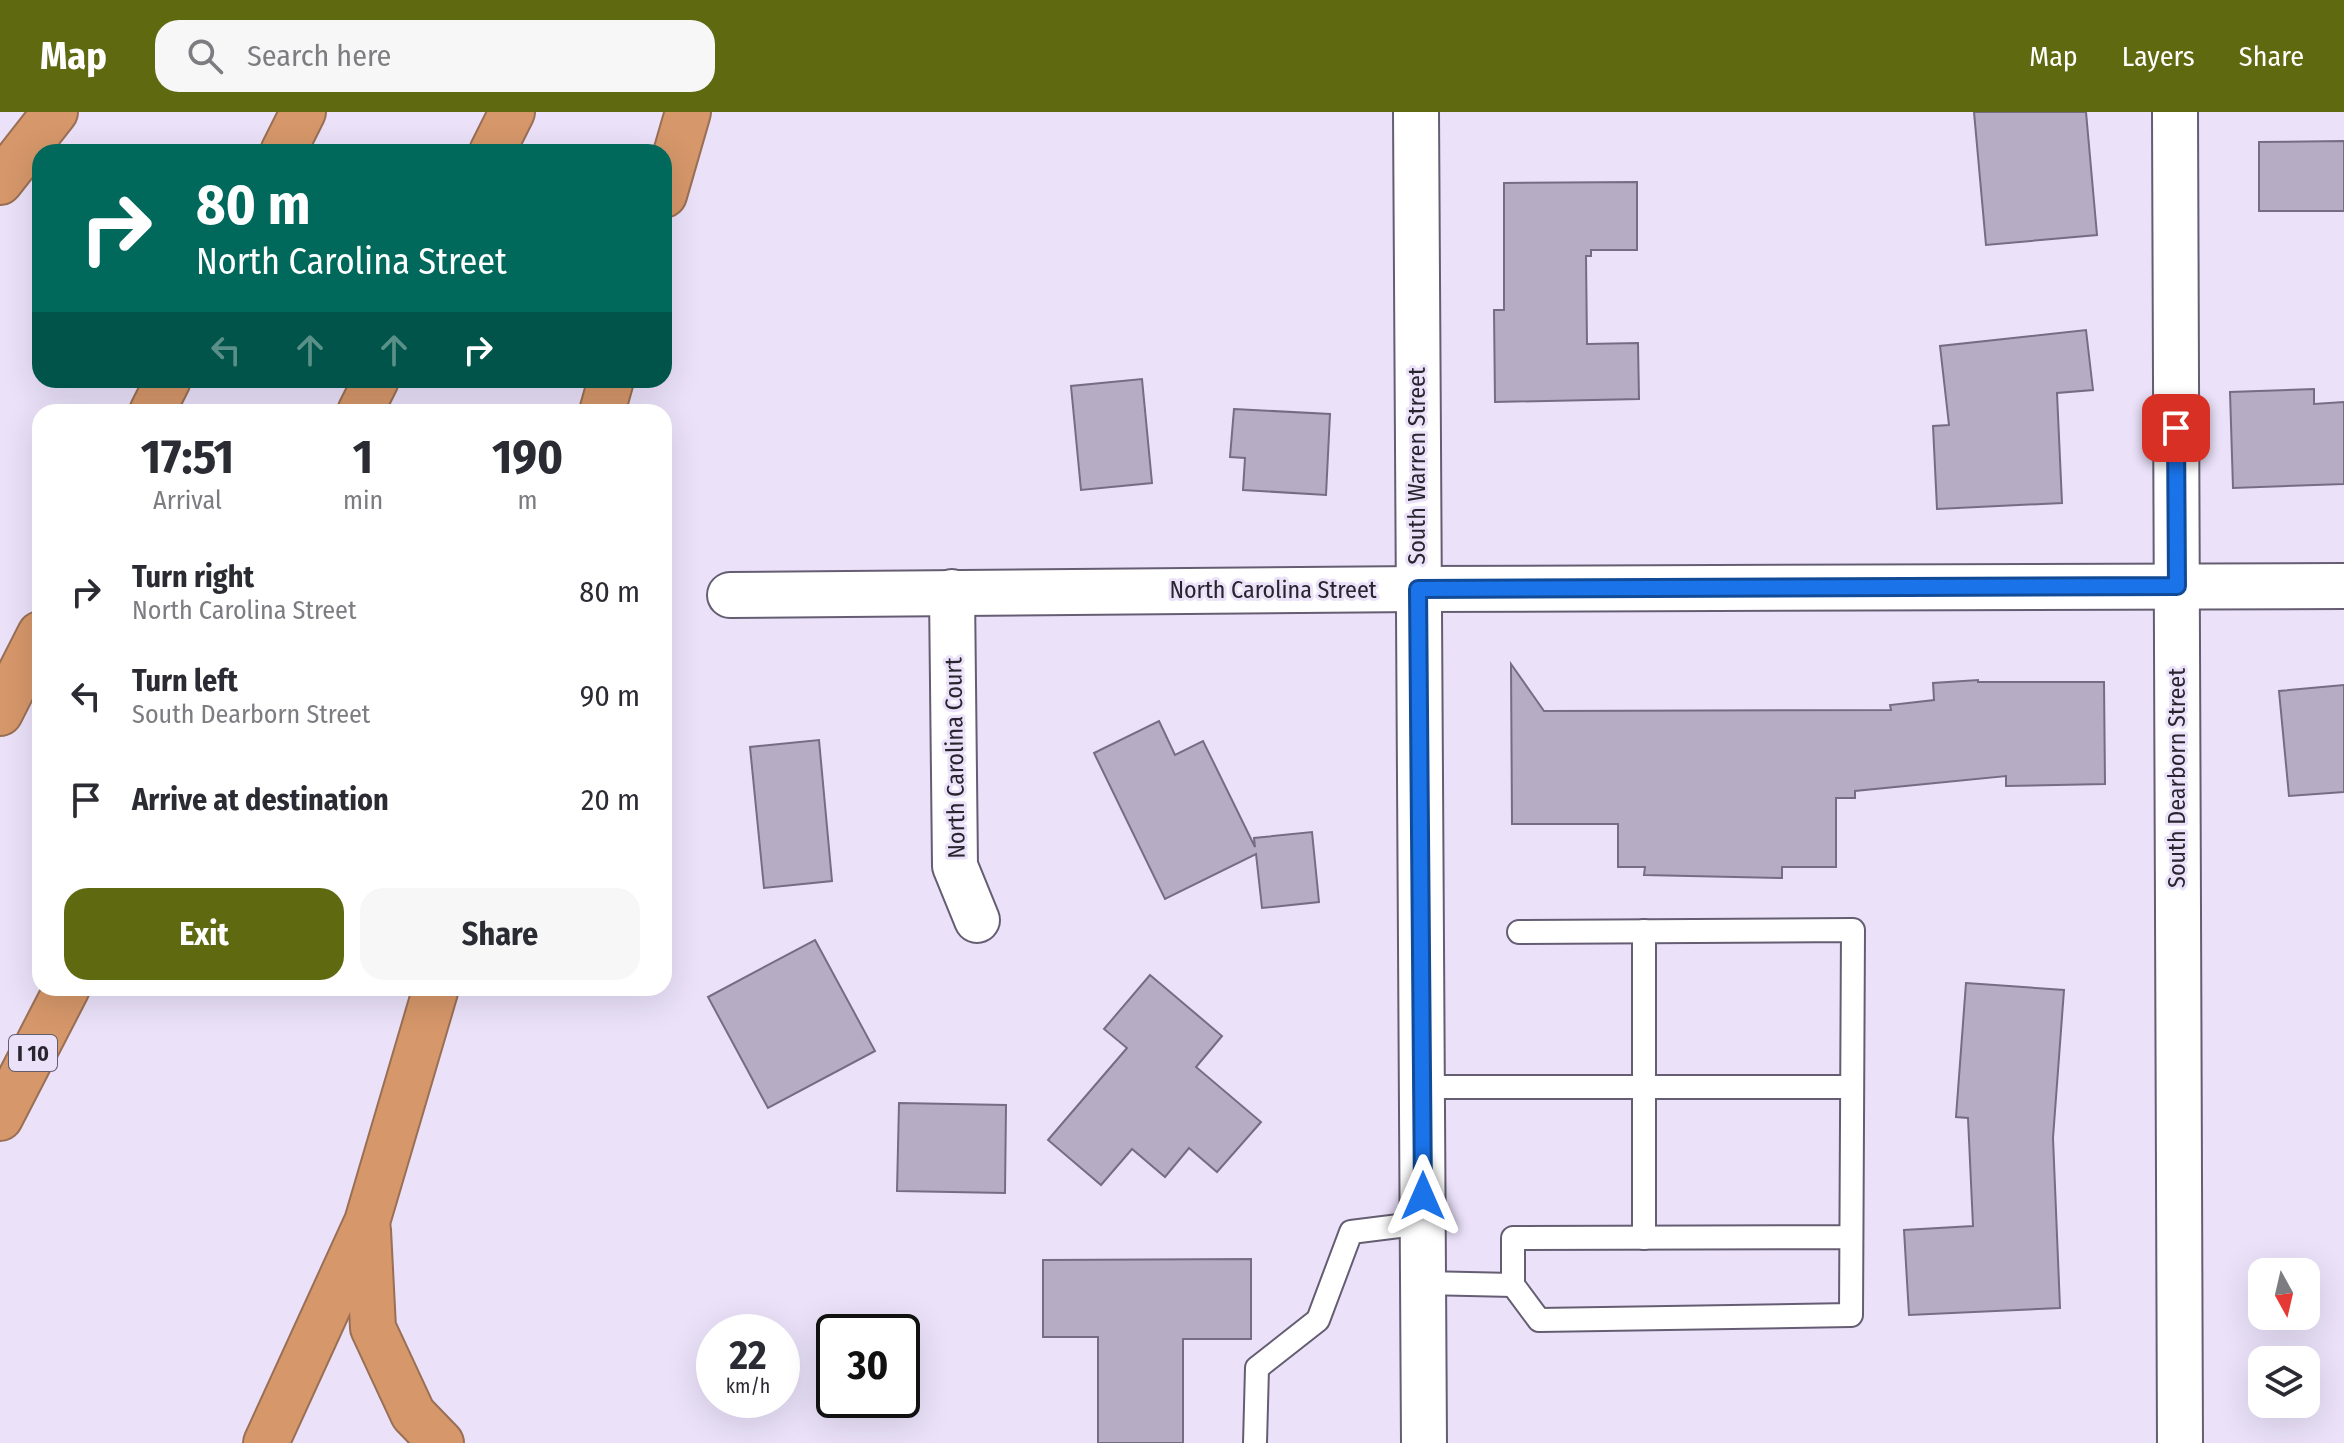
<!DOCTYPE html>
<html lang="en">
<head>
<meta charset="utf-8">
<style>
  body { margin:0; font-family:"Fira Sans Condensed",sans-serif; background:#f7f7f7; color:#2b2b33; height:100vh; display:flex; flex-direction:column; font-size:30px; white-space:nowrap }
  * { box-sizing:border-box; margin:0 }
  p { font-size:26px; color:#7c7c81 }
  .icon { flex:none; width:44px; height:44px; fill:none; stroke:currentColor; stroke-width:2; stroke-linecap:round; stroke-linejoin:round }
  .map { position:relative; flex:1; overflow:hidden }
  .panel { position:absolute; left:32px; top:292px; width:640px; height:592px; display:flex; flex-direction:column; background:#fff; border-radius:24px; box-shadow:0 8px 32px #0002 }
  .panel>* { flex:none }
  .banner { position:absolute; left:32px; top:32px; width:640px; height:244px; border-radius:24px; box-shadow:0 8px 32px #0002; background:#00695c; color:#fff; overflow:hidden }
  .needle { width:52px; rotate:172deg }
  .fabs { position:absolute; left:2248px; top:1146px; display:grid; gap:16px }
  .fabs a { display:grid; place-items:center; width:72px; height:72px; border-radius:16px; background:#fff; box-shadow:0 8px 32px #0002; font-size:40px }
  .speed { position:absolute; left:696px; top:1202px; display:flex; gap:16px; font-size:40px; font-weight:700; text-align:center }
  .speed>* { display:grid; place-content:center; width:104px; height:104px; border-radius:50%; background:#fff; box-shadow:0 8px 32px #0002; line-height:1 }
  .speed small { font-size:20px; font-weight:400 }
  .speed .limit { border:4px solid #111; border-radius:12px; background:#fff; color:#111 }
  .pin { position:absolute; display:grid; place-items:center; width:68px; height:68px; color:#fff; margin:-34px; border-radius:16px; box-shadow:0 4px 12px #0006 }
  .me { position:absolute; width:88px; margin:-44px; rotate:0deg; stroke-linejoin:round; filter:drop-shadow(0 0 6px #0008) }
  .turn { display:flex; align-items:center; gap:28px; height:168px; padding:0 32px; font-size:36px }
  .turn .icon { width:104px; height:104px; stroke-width:2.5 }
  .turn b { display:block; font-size:56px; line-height:68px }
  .lanes { display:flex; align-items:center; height:76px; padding:0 32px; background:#0003; justify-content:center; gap:40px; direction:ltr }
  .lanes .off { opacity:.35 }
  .eta { display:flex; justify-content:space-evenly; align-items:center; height:136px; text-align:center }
  .eta b { font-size:48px; font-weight:700; line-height:56px }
  .action { display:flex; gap:16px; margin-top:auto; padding:16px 32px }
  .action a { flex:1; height:92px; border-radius:24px; background:#5e6910; color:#fff; font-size:32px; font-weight:700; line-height:92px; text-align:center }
  .action a+a { background:#f7f7f7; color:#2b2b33 }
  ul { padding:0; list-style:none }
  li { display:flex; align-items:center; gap:24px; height:104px; padding:0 32px }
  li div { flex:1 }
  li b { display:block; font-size:30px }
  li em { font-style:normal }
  header { display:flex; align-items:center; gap:48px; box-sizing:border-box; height:112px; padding:0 40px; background:#5e6910; color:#fff }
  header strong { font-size:38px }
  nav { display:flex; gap:44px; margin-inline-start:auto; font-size:28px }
  .search { width:560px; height:72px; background:#f7f7f7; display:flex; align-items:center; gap:20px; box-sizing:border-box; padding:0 28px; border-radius:24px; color:#7c7c81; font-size:30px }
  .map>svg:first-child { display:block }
  .building { fill:#b6adc4; stroke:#756d83; stroke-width:2 }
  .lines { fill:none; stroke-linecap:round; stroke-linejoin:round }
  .lane-casing { stroke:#655d71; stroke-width:26 }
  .street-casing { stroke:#655d71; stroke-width:48 }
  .highway-casing { stroke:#996f55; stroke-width:48 }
  .lane { stroke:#fff; stroke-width:22 }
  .street { stroke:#fff; stroke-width:44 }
  .highway { stroke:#d6976a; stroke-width:44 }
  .route-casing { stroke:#114b97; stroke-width:20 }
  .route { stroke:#1a73e8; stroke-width:14 }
  .labels { text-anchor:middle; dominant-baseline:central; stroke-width:6; stroke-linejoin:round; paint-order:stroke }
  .shield { fill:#ebe2fa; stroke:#625e6b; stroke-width:2 }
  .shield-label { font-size:22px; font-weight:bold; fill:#28252e }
  .street-label { font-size:24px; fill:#28252e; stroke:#ebe2fa }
</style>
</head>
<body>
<header>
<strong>Map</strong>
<div class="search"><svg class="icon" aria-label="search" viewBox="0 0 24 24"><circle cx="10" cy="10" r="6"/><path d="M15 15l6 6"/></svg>Search here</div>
<nav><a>Map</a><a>Layers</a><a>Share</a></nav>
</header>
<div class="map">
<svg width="2344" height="1331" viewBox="0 0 2344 1331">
  <rect width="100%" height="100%" fill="#ebe2fa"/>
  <g class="building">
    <polygon points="1974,0 2086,0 2097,123 1986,133"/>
    <polygon points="2344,29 2344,99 2259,99 2259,30"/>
    <polygon points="1637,70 1637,138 1591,138 1591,144 1586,144 1587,232 1638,231 1639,287 1495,290 1494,198 1504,198 1504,71"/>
    <polygon points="2086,218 2093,278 2057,281 2062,391 1937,397 1933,314 1949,313 1940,234"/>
    <polygon points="1142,267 1152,371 1081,378 1071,274"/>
    <polygon points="2314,277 2314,292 2344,290 2344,372 2233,376 2230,280"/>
    <polygon points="1234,297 1330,302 1326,383 1243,378 1245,346 1230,345"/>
    <polygon points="1511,552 1544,599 1891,598 1890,593 1934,588 1933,571 1978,568 1978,570 2104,570 2105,672 2006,674 2006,664 1855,679 1855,686 1836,686 1836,755 1782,755 1782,766 1644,763 1645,755 1618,755 1618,712 1512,712"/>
    <polygon points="2344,573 2344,680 2289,684 2279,579"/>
    <polygon points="1159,609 1175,643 1203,629 1255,735 1254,726 1312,720 1319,790 1262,796 1256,742 1165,787 1094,641"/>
    <polygon points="819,628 832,769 764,776 750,635"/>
    <polygon points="815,828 875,939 768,996 708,885"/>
    <polygon points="1150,863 1222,924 1196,955 1261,1010 1217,1060 1189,1036 1165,1065 1132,1037 1101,1073 1048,1028 1127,936 1104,917"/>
    <polygon points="1966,871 2064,878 2053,1026 2060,1196 1909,1203 1904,1118 1973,1114 1968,1006 1956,1005"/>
    <polygon points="899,991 1006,993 1005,1081 897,1079"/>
    <polygon points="1251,1147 1251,1227 1183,1227 1183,1331 1098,1331 1098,1225 1043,1225 1043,1148"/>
  </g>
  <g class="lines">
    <g class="lane-casing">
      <g id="lane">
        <polyline points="1519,820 1853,818 1851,1203 1539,1208 1513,1173 1513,1126 1851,1125"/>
        <polyline points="1422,975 1852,975"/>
        <polyline points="1644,1126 1644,819"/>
        <polyline points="1424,1171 1513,1173"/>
        <polyline points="1255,1331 1257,1256 1318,1208 1351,1120 1423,1111"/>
      </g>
    </g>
    <g class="street-casing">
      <g id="street">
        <polyline points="1416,0 1424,1331"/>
        <polyline points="2175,0 2180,1331"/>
        <polyline points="952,480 955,754 977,808"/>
        <polyline points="730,483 1418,477 2344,474"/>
      </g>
    </g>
    <g class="highway-casing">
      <g id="highway">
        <polyline points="283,40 303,0"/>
        <polyline points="492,40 512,0"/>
        <polyline points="0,70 55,0"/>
        <polyline points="664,83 688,0"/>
        <polyline points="152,300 168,268"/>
        <polyline points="360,300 376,268"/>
        <polyline points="602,300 611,268"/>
        <polyline points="0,601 40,522"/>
        <polyline points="0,1006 67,876"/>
        <polyline points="368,1118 373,1216 413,1302 441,1331"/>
        <polyline points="266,1331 367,1110 436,876"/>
      </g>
    </g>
    <use href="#lane" class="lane"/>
    <use href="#street" class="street"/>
    <use href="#highway" class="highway"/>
  </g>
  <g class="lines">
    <g class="route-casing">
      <polyline id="route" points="1423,1084 1418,477 2177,474 2176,316"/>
    </g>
    <use href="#route" class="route"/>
  </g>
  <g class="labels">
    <rect class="shield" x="9" y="923" width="48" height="36" rx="6"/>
    <g class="shield-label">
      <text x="33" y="941">I 10</text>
    </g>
    <g class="street-label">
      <text transform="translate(1417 354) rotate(-90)">South Warren Street</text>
      <text x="1273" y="478">North Carolina Street</text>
      <text transform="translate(955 646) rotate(-91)">North Carolina Court</text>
      <text transform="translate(2177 666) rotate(-90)">South Dearborn Street</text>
    </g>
  </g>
</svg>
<div class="fabs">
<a><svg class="needle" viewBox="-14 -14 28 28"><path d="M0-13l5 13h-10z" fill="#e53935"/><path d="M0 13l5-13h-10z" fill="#7c7c81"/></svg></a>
<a><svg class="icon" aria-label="layers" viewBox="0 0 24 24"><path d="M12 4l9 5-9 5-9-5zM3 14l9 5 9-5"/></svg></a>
</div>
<div class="speed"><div>22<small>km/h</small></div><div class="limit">30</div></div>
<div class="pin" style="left:2176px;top:316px;background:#d93025"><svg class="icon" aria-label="arrive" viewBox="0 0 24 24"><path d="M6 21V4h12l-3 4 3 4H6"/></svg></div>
<svg class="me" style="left:1423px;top:1084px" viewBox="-20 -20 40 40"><path d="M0-17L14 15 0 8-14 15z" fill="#1a73e8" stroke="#fff" stroke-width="4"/></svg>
<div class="banner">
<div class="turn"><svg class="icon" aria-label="right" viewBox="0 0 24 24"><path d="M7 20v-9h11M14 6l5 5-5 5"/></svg><div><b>80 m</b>North Carolina Street</div></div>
<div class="lanes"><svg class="icon off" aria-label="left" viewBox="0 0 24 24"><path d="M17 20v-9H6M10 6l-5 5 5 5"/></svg><svg class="icon off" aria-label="ahead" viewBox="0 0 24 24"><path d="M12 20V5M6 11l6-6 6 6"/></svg><svg class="icon off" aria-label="ahead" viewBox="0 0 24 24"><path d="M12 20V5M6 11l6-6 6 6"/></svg><svg class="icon" aria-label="right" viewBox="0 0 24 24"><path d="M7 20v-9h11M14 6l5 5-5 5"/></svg></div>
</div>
<section class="panel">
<div class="eta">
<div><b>17:51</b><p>Arrival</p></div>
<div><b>1</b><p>min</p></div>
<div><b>190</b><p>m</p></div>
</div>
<ul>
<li><svg class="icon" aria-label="right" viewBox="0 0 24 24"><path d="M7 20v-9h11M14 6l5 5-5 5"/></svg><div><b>Turn right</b><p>North Carolina Street</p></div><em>80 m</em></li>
<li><svg class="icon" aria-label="left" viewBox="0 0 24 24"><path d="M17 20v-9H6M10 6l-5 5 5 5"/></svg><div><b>Turn left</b><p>South Dearborn Street</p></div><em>90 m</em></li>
<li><svg class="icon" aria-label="arrive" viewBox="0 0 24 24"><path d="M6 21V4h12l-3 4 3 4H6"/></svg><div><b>Arrive at destination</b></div><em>20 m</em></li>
</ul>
<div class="action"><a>Exit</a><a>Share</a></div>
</section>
</div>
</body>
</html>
